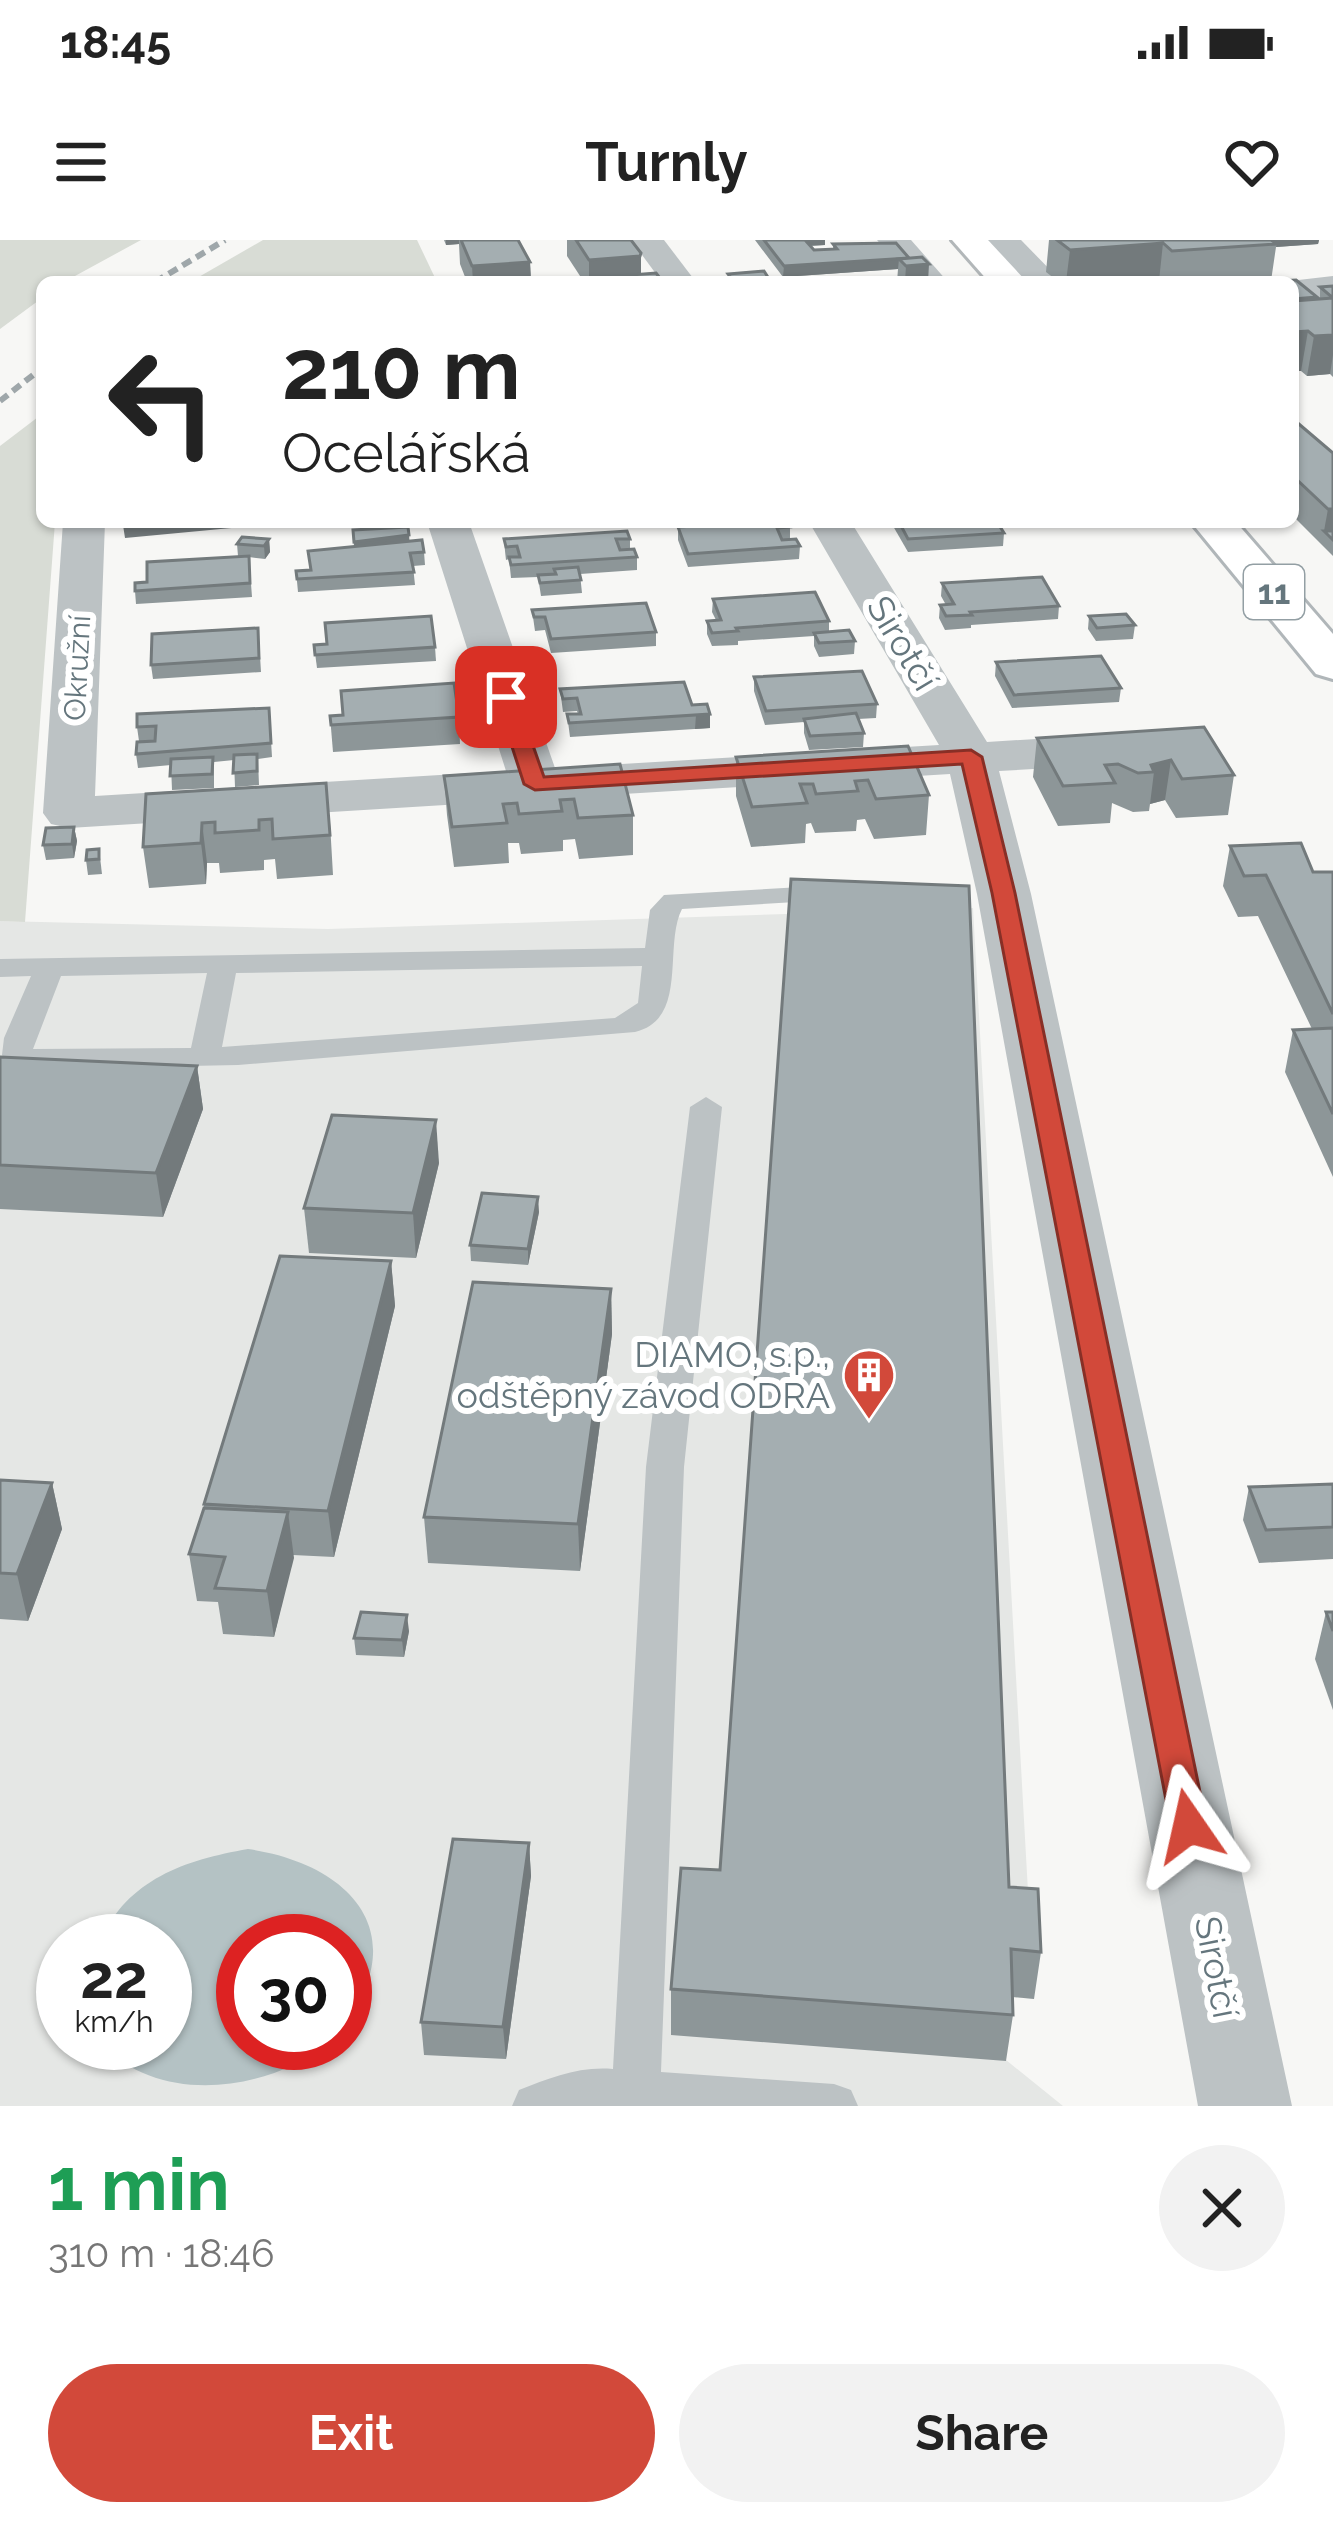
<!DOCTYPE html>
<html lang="en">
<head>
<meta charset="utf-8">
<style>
  body { margin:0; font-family:Raleway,sans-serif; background:#f2f2f2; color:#222; height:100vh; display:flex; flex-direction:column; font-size:45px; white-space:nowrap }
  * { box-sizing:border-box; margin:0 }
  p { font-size:39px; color:#767676 }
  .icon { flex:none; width:66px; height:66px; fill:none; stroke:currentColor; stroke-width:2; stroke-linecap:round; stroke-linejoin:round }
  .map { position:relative; height:1866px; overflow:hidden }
  .details { display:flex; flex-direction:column; background:#fff; flex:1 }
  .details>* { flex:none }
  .hud { position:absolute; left:36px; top:36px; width:1263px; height:252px; border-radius:18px; box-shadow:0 3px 9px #0004; background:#fff; color:#222; overflow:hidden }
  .speed { position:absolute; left:36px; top:1674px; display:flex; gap:24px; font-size:60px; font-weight:700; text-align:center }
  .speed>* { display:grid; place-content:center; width:156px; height:156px; border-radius:50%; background:#fff; box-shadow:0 3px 9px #0004; line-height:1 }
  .speed small { font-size:30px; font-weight:400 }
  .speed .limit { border:18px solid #d22; background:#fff; color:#111 }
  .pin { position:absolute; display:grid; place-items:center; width:102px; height:102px; color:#fff; margin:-51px; border-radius:24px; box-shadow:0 6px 18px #0006 }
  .me { position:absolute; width:132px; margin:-66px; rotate:349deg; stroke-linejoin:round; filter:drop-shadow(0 0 9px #0008) }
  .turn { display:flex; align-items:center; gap:42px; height:252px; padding:0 48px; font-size:54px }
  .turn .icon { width:156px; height:156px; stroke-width:2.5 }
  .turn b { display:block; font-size:84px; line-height:102px }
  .round { display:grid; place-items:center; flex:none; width:126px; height:126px; border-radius:63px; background:#f2f2f2 }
  .summary { display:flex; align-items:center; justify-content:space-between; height:204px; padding:0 48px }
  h1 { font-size:72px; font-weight:700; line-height:90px; color:#1e9e55 }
  .action { display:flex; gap:24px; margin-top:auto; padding:24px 48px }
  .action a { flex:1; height:138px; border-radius:72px; background:#d2493a; color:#fff; font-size:48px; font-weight:700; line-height:138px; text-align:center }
  .action a+a { background:#f2f2f2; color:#222 }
  .status { display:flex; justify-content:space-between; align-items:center; height:84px; padding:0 60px; background:#fff; direction:ltr }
  .status svg { height:33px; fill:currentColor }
  header { display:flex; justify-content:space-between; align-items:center; height:156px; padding:0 48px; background:#fff; font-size:54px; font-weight:700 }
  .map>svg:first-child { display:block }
  .built { fill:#e5e7e5; fill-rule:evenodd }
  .green { fill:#d8dcd5 }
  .water { fill:#b4c2c4 }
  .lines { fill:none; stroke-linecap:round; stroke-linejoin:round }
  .primary-casing { stroke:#b0b6b9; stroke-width:6 }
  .trunk-casing { stroke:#b2b7b9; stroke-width:6 }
  .service { fill:#bcc2c4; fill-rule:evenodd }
  .minor { fill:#bcc2c4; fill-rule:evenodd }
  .primary { fill:#fff; fill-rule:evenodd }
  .trunk { fill:#fff; fill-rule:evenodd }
  .rail { stroke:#9fa7aa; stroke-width:6; stroke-dasharray:10 6; stroke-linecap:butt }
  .wall { fill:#8d9698 }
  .shaded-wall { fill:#737a7c }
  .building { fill:#a4aeb1; stroke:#737a7c; stroke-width:3 }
  .route { fill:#d2493a; stroke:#882f26; stroke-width:3 }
  .labels { text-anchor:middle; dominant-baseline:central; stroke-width:12; stroke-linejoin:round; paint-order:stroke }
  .far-street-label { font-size:30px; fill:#65767d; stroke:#fff }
  .shield { fill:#fff; stroke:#939fa4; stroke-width:3 }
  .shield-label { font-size:33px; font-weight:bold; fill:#65767d }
  .street-label { font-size:36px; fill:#65767d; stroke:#fff }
  .poi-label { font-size:36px; fill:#65767d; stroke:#fff; text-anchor:end }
</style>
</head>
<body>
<div class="status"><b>18:45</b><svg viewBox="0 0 49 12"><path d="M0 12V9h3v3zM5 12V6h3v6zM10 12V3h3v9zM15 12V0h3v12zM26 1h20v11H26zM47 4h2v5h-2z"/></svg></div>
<header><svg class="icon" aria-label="menu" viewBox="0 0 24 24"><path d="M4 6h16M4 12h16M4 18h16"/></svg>Turnly<svg class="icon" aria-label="heart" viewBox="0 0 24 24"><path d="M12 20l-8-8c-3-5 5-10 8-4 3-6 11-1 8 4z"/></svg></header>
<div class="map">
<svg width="1333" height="1866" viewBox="0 0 1333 1866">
  <rect width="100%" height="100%" fill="#f7f7f5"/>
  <path class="built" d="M 973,668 L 1034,1759 L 1004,1756 L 1006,1820 L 1063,1866 L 0,1866 L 0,681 L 328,689 ZM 63,1701 L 165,1701 L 165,1803 L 63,1803 ZM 243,1701 L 345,1701 L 345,1803 L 243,1803 Z"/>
  <g class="green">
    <polygon points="0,0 141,0 64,42 42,42 42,58 0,89"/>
    <polygon points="263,0 417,0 437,42 190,42"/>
    <polygon points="42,174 42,282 55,282 25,682 0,681 0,206"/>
  </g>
  <path class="water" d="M 248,1609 C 346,1623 414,1689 345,1784 L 345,1701 L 243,1701 L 243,1803 L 331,1804 C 261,1852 162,1866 99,1803 L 165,1803 L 165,1701 L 100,1701 C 128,1639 185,1620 248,1609 Z"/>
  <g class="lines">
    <g class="primary-casing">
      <polygon id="primary" points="1191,282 1236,282 1333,394 1333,439 1316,434"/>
    </g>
    <g class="trunk-casing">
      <polygon id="trunk" points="952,0 988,0 1027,42 989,42"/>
    </g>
    <g class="service">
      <path d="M 836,645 L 850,653 L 846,659 L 682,669 C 663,706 689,779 635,792 L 238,825 L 40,829 L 6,822 L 2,815 L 4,798 L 31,736 L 0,737 L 0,719 L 645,708 L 650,670 L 664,655 ZM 642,726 L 638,763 L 615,778 L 222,807 L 236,733 ZM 207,733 L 191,808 L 33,809 L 61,736 Z"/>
      <path d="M 706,857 L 722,867 L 684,1227 L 661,1832 L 834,1844 L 851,1850 L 858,1866 L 512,1866 L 519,1850 C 550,1838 579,1826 613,1829 L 646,1227 L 690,867 Z"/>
    </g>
    <g class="minor">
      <polygon points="631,0 664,0 696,42 662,42"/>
      <polygon points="877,0 911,0 948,42 913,42"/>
      <polygon points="986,0 1021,0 1062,42 1026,42"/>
      <polygon points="1333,36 1333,56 1293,59 1293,42 1281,42"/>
      <polygon points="63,282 105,282 95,556 506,531 427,282 469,282 555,528 939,505 809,282 851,282 987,502 1119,494 1136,499 1144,509 1136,519 1119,524 999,531 1031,654 1292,1866 1198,1866 977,654 950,534 69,588 51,584 43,573"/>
    </g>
    <use href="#primary" class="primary"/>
    <use href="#trunk" class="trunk"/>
    <g class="rail">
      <polyline points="155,42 225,0"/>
      <polyline points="0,161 42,128"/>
    </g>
  </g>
  <g class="wall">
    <polygon points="444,0 518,0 530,22 531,42 467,42 460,24 459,4 446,5"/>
    <polygon points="567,0 631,0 641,34 582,39 567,16"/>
    <polygon points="755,0 825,0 825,5 810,6 814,10 833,9 833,4 896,3 928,42 897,42 898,29 783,37"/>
    <polygon points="1049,0 1319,0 1318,4 1276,7 1271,41 1296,40 1317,57 1316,60 1320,59 1320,47 1333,46 1333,137 1330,134 1307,136 1301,131 1293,131 1293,42 1059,42 1046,32"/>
    <polygon points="1293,179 1333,213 1333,316 1293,276"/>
    <polygon points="894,282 997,282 1004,293 1003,306 908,312 893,286"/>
    <polygon points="678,287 790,287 790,299 800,306 799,319 688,327 678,300"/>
    <polygon points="353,290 410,301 424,312 425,325 413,326 415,345 298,352 296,331 310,330 354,307"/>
    <polygon points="269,299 270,312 265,319 249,317 252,357 136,364 135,351 147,342 238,316 237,304"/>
    <polygon points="504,299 630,299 630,309 637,317 637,330 580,334 582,353 541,356 538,337 511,338 509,319 506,320 505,311"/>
    <polygon points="942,343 1059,366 1058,379 971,385 971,388 945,390 939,378 940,365 946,365 941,356"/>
    <polygon points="713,359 829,381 829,392 855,401 854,414 819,417 814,406 814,396 738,401 738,405 712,406 707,394 707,381 716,380 712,372"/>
    <polygon points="532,370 656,392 656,406 551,413 545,390 535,391"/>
    <polygon points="1089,376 1135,385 1133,399 1096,401 1088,389"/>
    <polygon points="259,401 261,432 153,439 151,425"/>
    <polygon points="314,405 435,407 436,421 317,428"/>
    <polygon points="996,422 1121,448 1119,462 1012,468 995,436"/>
    <polygon points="754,437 877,464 876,478 858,479 864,493 863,507 809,510 804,493 804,482 765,485 754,451"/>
    <polygon points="560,449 692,465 710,488 570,497 567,474 578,474 577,471 563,472"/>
    <polygon points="269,468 272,517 258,519 259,545 235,547 234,520 214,522 214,548 172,550 171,525 138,528 136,514 139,501 137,487"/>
    <polygon points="330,476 459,477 460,504 333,512"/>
    <polygon points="1204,487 1234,535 1228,575 1176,578 1165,560 1150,564 1149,571 1133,572 1112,563 1110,583 1058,586 1033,537 1037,498"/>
    <polygon points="908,506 929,555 926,595 874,599 865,579 857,580 856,591 815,593 811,583 806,584 805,603 751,607 736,556 736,517"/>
    <polygon points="620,524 633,575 633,615 579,619 575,599 563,600 563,611 521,614 519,603 508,603 509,623 454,627 447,575 444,536"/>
    <polygon points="146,554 330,583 333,635 277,639 275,619 264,620 264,630 220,633 219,623 207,623 206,644 149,648 143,607"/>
    <polygon points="74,587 77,601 74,618 46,620 43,605"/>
    <polygon points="1230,606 1313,632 1333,632 1333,937 1285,832 1293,790 1312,789 1258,676 1238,677 1223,646"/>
    <polygon points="99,609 102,634 88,635 86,620"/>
    <polygon points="0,817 197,826 203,869 163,977 0,969"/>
    <polygon points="439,923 416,1018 309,1013 304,968"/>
    <polygon points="539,972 528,1025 471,1021 470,1005"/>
    <polygon points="391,1021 395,1066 334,1317 293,1315 274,1397 223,1394 218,1362 197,1361 189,1314 204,1268 204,1264"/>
    <polygon points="611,1049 612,1094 580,1331 428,1323 424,1277"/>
    <polygon points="0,1240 52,1243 62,1289 28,1381 0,1379"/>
    <polygon points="1333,1244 1333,1319 1259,1323 1243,1280 1249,1247"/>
    <polygon points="1326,1372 1333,1372 1333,1470 1315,1419"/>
    <polygon points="409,1391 404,1417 356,1415 354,1398"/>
    <polygon points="529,1603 531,1636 506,1819 424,1815 421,1782"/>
    <polygon points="1009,1647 1041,1712 1034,1759 1012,1757 1013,1775 1006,1821 671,1795 671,1749"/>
  </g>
  <g class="shaded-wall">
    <polygon points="446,0 459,0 459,4 446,5"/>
    <polygon points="802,0 825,0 825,5 802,6"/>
    <polygon points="1248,0 1319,0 1318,4 1276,7 1277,4"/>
    <polygon points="1163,3 1159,41 1066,42 1070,10"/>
    <polygon points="641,13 641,42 589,42 589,20"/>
    <polygon points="909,18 929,24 928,42 905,42 906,26 899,19 898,29 783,37 784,26"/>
    <polygon points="530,22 531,42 473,42 472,26"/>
    <polygon points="1308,91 1301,131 1293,131 1293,92"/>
    <polygon points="1333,95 1333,115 1330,134 1307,136 1314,96"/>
    <polygon points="1328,269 1333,269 1333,300 1324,291"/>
    <polygon points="160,282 241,282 242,287 125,298 123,285"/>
    <polygon points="285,282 346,282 285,288"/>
    <polygon points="409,295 410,307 355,314 354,302"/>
    <polygon points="269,299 270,312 265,319 264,306"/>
    <polygon points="710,474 710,488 695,489 696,475"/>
    <polygon points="1171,520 1165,560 1150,564 1154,532 1151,525"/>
    <polygon points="202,583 207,623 206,644 201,603"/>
    <polygon points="74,587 77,601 74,618 72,604"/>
    <polygon points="197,826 203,869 163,977 156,933"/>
    <polygon points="436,880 439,923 416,1018 413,973"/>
    <polygon points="538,957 539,972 528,1025 528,1009"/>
    <polygon points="391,1021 395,1066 334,1317 328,1271"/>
    <polygon points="611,1049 612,1094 580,1331 578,1284"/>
    <polygon points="52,1243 62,1289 28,1381 17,1334"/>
    <polygon points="288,1272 294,1318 274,1397 267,1351"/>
    <polygon points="407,1375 409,1391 404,1417 402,1400"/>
    <polygon points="529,1603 531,1636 506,1819 503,1787"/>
  </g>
  <g class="building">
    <polygon points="461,0 518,0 530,22 472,26"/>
    <polygon points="576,0 631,0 641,13 640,16 589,20"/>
    <polygon points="764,0 805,0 814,10 837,9 833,4 896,3 909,18 784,26"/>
    <polygon points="1057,0 1271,0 1277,4 1172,11 1163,3 1070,10"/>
    <polygon points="922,17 929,24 906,26 899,19"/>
    <polygon points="764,31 771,42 734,42 728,34"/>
    <polygon points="656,33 663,42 542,42"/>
    <polygon points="1296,40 1317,57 1293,59 1293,42 1262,42"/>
    <polygon points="1333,46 1333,58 1320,47"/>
    <polygon points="1333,58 1333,95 1314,96 1308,91 1293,92 1293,61"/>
    <polygon points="1293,179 1333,213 1333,269 1328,269 1293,236"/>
    <polygon points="123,282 160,282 123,285"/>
    <polygon points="761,282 787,282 790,287 777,288 782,300 796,299 800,306 688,314 678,287"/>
    <polygon points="899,282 997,282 1004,293 908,299"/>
    <polygon points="408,287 409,295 354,302 353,290"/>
    <polygon points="627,291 630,299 616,299 620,310 634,309 637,317 511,325 509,317 520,317 517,306 506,307 504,299"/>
    <polygon points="1324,291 1333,291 1333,300"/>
    <polygon points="242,297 269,299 264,306 237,304"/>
    <polygon points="422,300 424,312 410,313 414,332 297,339 296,331 311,330 308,311"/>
    <polygon points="249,316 250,343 135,351 135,343 147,342 147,322"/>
    <polygon points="578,327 581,340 540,343 538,335 556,334 554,329"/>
    <polygon points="1042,337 1059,366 970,372 972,375 946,376 940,365 954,364 942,343"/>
    <polygon points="815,352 829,381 736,388 738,391 712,393 707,381 721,380 713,359"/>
    <polygon points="646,363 656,392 551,399 545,377 534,377 532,370"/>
    <polygon points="1126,374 1135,385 1097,388 1089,376"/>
    <polygon points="431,376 435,407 315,415 314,405 327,404 325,383"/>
    <polygon points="258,388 259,418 151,425 152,394"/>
    <polygon points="849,390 855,401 819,403 814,393"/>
    <polygon points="1101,416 1121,448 1014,455 996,422"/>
    <polygon points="862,431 877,464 766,471 754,437"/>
    <polygon points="684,442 692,465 707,464 710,474 569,483 567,474 581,474 577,458 563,459 560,449"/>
    <polygon points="454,443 459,477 331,485 330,476 343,475 341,451"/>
    <polygon points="269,468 271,503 136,514 137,502 155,501 156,486 137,487 137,474"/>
    <polygon points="856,473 864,493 810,496 804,479"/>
    <polygon points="1204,487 1234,535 1182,539 1171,520 1151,525 1154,532 1138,533 1118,524 1105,525 1115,543 1063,546 1037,498"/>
    <polygon points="908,506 929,555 876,559 868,540 855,541 858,551 816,554 813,544 800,544 807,563 752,567 736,517"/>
    <polygon points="257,514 257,531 233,533 234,515"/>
    <polygon points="213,517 212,534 170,536 171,519"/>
    <polygon points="620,524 633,575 578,578 574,559 560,560 562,571 519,574 517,563 503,564 507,583 452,587 444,536"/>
    <polygon points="326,543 330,595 273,599 272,579 259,580 259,590 215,593 215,582 202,583 201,603 143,607 146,554"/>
    <polygon points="74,587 72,604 43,605 46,588"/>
    <polygon points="1301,603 1313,632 1333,632 1333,774 1266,635 1244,636 1230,606"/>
    <polygon points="99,609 99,619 86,620 87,610"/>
    <polygon points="791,639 969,646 1009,1647 1038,1649 1041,1712 1011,1709 1013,1775 671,1749 681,1628 720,1630"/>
    <polygon points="1333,788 1333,874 1293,790"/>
    <polygon points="0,817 197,826 156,933 0,925"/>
    <polygon points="332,875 436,880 413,973 304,968"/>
    <polygon points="482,953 538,957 528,1009 470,1005"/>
    <polygon points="280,1016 391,1021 328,1271 204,1264"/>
    <polygon points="473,1042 611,1049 578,1284 424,1277"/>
    <polygon points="0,1240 52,1243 17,1334 0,1333"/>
    <polygon points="1333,1244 1333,1287 1266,1290 1249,1247"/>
    <polygon points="204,1268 288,1272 267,1351 215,1348 225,1317 189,1314"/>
    <polygon points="361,1372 407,1375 402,1400 354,1398"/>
    <polygon points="1326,1372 1333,1372 1333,1391"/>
    <polygon points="453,1599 529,1603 503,1787 421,1782"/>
  </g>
  <polygon class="route" points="506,450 516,457 544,537 971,510 982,517 1015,653 1207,1586 1202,1597 1189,1601 1176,1597 1171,1586 992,653 962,524 535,550 524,544 496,457"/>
  <defs>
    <g id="building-pin" transform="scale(2.7)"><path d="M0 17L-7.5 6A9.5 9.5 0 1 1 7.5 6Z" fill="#d2493a" stroke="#fff"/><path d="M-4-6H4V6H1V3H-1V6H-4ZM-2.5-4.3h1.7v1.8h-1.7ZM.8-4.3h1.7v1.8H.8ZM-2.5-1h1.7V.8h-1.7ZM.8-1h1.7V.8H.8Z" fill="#fff"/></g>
  </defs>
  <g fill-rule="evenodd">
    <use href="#building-pin" x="869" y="1135"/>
  </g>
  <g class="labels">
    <g class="far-street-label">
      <text transform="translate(77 428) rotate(-87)">Okružní</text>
    </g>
    <rect class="shield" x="1244" y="325" width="60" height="54" rx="9"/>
    <g class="shield-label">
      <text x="1274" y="352">11</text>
    </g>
    <g class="street-label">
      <text transform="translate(903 403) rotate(59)">Sirotčí</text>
      <text transform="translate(1217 1727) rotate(79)">Sirotčí</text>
    </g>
    <g class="poi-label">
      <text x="830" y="1114">DIAMO, s.p.,<tspan x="830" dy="41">odštěpný závod ODRA</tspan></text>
    </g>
  </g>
</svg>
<div class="speed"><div>22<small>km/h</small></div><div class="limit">30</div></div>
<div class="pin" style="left:506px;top:457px;background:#d93025"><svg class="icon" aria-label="arrive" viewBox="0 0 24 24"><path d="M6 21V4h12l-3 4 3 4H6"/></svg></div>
<svg class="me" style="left:1189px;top:1586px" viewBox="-20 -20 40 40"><path d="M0-17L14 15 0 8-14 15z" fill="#d2493a" stroke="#fff" stroke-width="4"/></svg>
<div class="hud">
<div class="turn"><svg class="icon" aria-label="left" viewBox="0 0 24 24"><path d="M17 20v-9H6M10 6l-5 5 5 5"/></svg><div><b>210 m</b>Ocelářská</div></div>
</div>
</div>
<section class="details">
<div class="summary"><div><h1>1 min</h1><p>310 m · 18:46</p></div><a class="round"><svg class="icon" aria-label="close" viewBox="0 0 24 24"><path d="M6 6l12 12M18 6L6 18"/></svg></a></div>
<div class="action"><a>Exit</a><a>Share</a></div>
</section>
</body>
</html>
